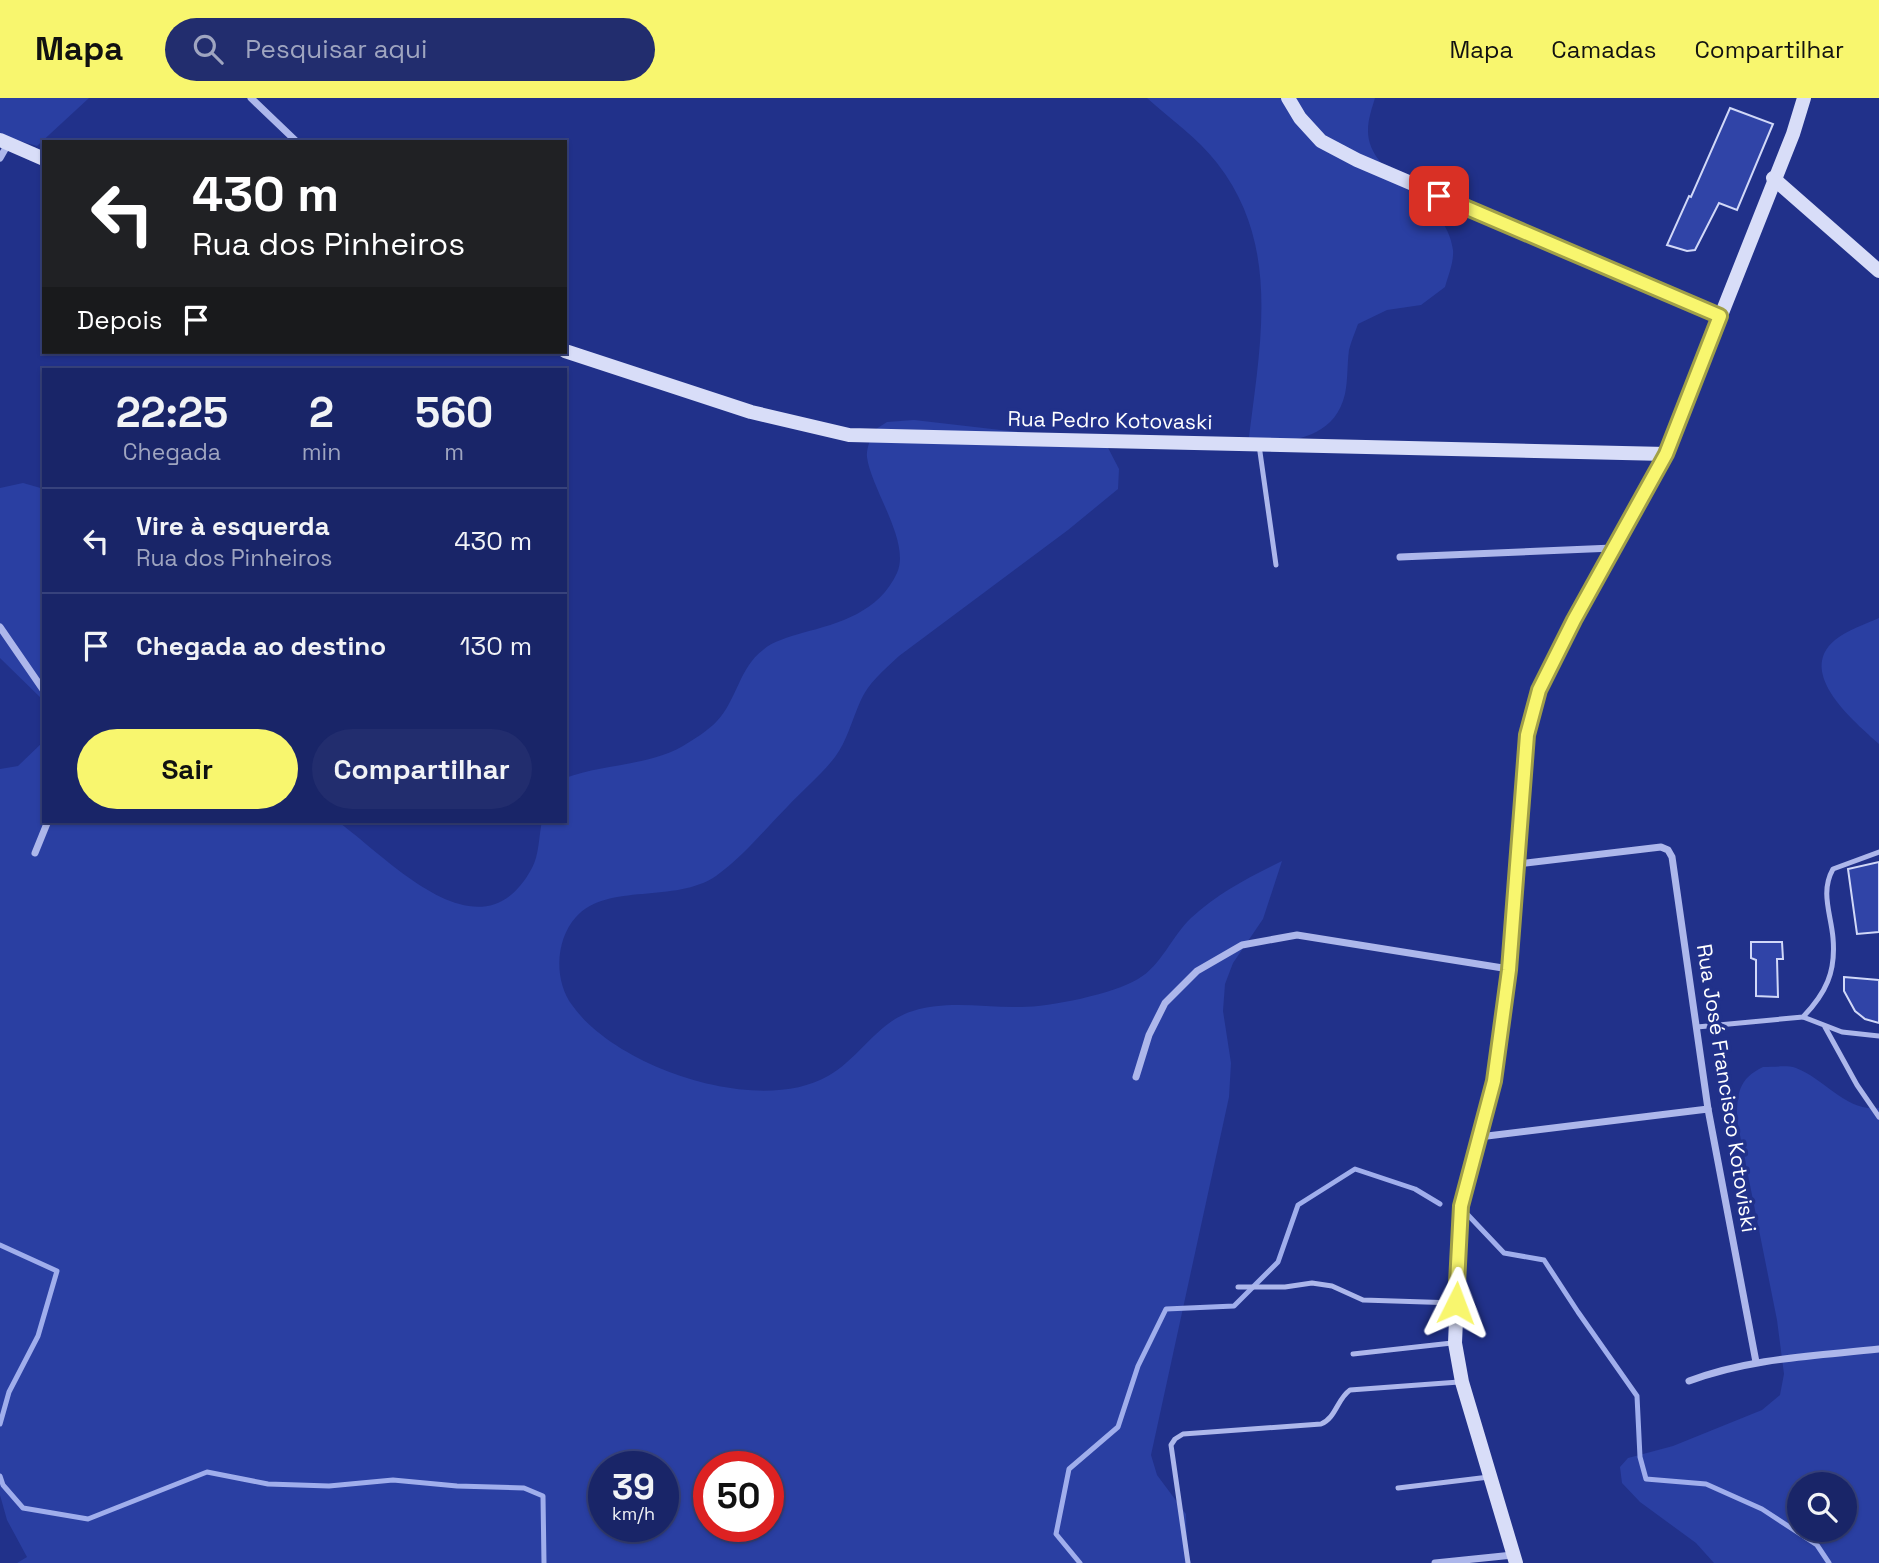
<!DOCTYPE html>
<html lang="pt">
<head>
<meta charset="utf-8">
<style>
  body { margin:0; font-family:"Space Grotesk",sans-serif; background:#222d6e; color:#f1f3f6; height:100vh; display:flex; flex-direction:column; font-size:26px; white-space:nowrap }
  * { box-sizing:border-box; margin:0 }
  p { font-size:23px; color:#9fa5c0 }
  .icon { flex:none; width:38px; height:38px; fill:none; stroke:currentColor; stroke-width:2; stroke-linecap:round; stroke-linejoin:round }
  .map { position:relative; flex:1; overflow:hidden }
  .side { position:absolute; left:42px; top:270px; width:525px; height:455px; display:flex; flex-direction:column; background:#192568; border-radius:0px; box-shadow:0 2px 5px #0004,0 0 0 2px #37427c }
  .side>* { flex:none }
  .banner { position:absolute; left:42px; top:42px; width:525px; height:214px; border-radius:0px; box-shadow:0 2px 5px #0004,0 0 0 2px #37427c; background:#202124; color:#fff; overflow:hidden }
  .buttons { position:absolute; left:1787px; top:1374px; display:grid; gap:14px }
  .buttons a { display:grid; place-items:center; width:70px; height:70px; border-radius:50%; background:#192568; box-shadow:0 2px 5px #0004,0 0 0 2px #37427c; font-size:35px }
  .speed { position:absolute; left:588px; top:1353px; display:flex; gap:14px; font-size:35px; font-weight:700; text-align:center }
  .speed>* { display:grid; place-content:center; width:91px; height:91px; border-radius:50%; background:#192568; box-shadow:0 2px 5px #0004,0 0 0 2px #37427c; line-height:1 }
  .speed small { font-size:18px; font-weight:400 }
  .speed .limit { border:10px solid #d22; background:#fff; color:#111 }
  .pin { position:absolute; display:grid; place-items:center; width:60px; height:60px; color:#fff; margin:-30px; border-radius:14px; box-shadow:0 4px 10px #0006 }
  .me { position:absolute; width:77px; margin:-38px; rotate:3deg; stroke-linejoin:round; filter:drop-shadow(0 0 5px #0008) }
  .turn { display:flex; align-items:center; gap:24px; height:147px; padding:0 35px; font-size:32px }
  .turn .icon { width:91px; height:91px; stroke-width:2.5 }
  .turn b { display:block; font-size:49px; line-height:60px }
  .then { display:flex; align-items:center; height:66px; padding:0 35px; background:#0003; gap:14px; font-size:26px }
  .eta { display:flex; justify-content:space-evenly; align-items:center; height:119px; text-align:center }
  .eta b { font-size:42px; font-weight:800; line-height:49px }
  .cta { display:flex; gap:14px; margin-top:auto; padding:14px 35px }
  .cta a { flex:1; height:80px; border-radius:42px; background:#f8f66e; color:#111; font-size:28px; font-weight:800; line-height:80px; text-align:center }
  .cta a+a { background:#222d6e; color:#f1f3f6 }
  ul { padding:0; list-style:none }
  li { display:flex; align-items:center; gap:21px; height:105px; padding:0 35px; border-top:2px solid #37427c }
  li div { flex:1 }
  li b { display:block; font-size:26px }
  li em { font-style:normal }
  header { display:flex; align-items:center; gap:42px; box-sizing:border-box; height:98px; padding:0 35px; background:#f8f66e; color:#111 }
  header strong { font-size:33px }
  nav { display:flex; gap:38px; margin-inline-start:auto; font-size:24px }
  .search { width:490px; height:63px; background:#222d6e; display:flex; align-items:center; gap:18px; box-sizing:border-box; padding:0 24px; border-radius:38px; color:#9fa5c0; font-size:26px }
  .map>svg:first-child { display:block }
  .green { fill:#2a3fa2; fill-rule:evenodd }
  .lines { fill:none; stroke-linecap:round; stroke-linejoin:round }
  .stream { stroke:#a0aeec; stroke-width:5 }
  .building { fill:#3044a7; stroke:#d1d8f8; stroke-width:2 }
  .lane { stroke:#adb7eb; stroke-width:5 }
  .street { stroke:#adb7eb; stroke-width:7 }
  .secondary { stroke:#d8ddf8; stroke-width:14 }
  .route-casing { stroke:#a1a048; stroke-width:18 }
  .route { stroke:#f8f66e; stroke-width:12 }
  .labels { text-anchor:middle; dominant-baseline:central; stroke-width:7; stroke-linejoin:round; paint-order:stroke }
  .street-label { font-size:21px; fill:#fff; stroke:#21318a }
</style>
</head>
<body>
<header>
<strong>Mapa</strong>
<div class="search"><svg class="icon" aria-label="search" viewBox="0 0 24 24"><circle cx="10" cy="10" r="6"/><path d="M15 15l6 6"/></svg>Pesquisar aqui</div>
<nav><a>Mapa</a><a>Camadas</a><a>Compartilhar</a></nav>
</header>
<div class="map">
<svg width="1879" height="1465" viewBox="0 0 1879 1465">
  <rect width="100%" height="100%" fill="#21318a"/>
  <g class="green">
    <polygon points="0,0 89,0 37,48 0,37"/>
    <path d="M 1147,0 L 1375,0 C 1372,10 1368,21 1368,32 C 1367,80 1447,97 1453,152 C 1454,164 1448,178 1445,189 L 1421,207 L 1387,212 L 1358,226 C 1355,235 1351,243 1349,252 C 1347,267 1348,282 1345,296 C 1334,343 1288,343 1248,348 C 1259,251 1283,149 1217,65 C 1198,40 1170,21 1147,0 Z"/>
    <path d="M 914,322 L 1105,344 L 1119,371 L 1118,391 L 1068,432 L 899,558 C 884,572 868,585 860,604 C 852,622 847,643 835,659 C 822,676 803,692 788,708 C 765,731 743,759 716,778 C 675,806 608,784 576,819 C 555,842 554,883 572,907 C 616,970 759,1018 828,978 C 859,961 878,923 913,913 C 948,902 985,910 1021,909 C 1050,909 1113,896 1138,881 C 1161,868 1172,838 1191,820 C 1218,795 1249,779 1282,763 L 1263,821 L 1233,865 L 1225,886 L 1223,913 L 1231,965 L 1229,999 L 1151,1357 L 1157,1377 L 1186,1416 L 1187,1449 L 1191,1465 L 17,1465 L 27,1459 L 7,1422 L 0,1397 L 0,671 L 18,668 L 44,643 L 44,723 L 337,723 C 389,760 481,865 532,770 C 539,758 539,737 542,723 L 565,723 L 565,680 C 603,666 648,668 683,648 C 693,642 709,632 717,623 C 737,602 739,570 763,552 C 773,543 789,539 802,535 C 840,525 879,514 897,475 C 911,444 871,391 867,359 C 866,351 871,341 873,333 L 887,324 ZM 604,1368 L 663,1368 L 663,1428 L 604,1428 ZM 709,1368 L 768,1368 L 768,1428 L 709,1428 Z"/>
    <polygon points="23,385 44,391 44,603 0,560 0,390"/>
    <path d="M 1879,520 L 1879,646 C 1855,624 1795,575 1835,542 C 1847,532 1866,526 1879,520 Z"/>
    <path d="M 1763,969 C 1774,969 1787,967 1796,970 C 1825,981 1846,1014 1879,1010 L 1879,1465 L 1714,1465 L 1696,1445 L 1640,1404 L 1622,1385 L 1620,1369 L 1628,1360 L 1673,1348 L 1762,1312 L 1780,1297 L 1784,1276 L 1777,1222 L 1737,1022 C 1737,996 1738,981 1763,969 ZM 1799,1386 L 1844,1386 L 1844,1432 L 1799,1432 Z"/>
  </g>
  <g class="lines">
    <g class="stream">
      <polyline points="1468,1117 1504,1155 1544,1162 1578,1214 1637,1298 1640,1359 1646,1381 1706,1386 1762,1411 1817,1447 1829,1465"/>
      <polyline points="0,1147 57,1173 38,1238 9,1294 0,1326"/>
      <polyline points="0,1378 3,1387 23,1410 88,1421 207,1374 268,1386 329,1388 393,1382 457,1388 524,1390 543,1398 544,1465"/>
      <polyline points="1080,1465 1056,1436 1069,1371 1118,1329 1138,1268 1166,1211 1234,1208 1278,1164 1298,1107 1355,1071 1415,1091 1440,1106"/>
    </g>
  </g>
  <g class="building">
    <polygon points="1730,10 1773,26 1737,112 1719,105 1695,152 1687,153 1667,147 1689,98 1691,99"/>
    <polygon points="1879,764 1879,834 1857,836 1848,771"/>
    <polygon points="1751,844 1782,844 1783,861 1777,861 1778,899 1756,898 1756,862 1751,860"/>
    <polygon points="1844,879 1879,882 1879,925 1865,921 1855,913 1844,893"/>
  </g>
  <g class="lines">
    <g class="lane">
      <polyline points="1259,347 1276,467"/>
      <polyline points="1803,919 1842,934 1879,938"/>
      <path d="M 1697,929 L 1803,919 C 1826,895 1836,874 1833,840 C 1831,816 1820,794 1833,771 L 1879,754"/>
      <polyline points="1825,929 1857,987 1879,1019"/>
      <polyline points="1238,1189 1285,1189 1312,1185 1332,1188 1363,1202 1456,1205"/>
      <polyline points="1353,1256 1452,1245"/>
      <polyline points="1398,1390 1489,1379"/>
      <path d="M 1188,1465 L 1171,1347 L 1175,1341 L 1183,1336 L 1321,1326 C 1336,1320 1337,1301 1350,1292 L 1459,1284"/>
    </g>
    <g class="street">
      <polyline points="251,0 297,44"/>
      <polyline points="0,60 8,46"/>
      <polyline points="1400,459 1613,450"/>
      <polyline points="0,529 44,593"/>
      <polyline points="35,755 48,723"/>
      <polyline points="1517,766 1661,749 1668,752 1672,759 1708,1011 1756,1264"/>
      <polyline points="1136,979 1149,937 1165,905 1197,873 1242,847 1297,837 1509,871"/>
      <polyline points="1479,1039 1708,1011"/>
      <path d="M 1689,1283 C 1750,1260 1815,1258 1879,1251"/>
      <polyline points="1435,1465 1513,1457"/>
    </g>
    <g class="secondary">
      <polyline points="1288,0 1300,20 1321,43 1357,62 1721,218"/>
      <polyline points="0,42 44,61"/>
      <polyline points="1773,80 1879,173"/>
      <polyline points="565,253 751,314 849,337 1666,356"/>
      <polyline points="1516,1465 1462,1284 1455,1245 1461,1108 1494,983 1509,871 1527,637 1539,592 1574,522 1666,356 1793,36 1804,0"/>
    </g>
  </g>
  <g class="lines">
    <g class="route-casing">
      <polyline id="route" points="1439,98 1720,218 1666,356 1574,522 1539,592 1527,637 1509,872 1494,983 1461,1108 1456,1205"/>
    </g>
    <use href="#route" class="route"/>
  </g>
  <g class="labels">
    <g class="street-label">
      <text transform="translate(1110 322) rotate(1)">Rua Pedro Kotovaski</text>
      <text transform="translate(1727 990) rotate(81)">Rua José Francisco Kotoviski</text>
    </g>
  </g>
</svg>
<div class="buttons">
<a><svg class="icon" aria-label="search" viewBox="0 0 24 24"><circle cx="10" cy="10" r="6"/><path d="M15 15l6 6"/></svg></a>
</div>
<div class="speed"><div>39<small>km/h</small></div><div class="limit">50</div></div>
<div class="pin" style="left:1439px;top:98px;background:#d93025"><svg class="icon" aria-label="arrive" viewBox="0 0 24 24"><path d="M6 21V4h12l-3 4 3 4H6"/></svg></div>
<svg class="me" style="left:1456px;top:1205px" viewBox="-20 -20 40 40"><path d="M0-17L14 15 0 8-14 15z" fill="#f8f66e" stroke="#fff" stroke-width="4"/></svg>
<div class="banner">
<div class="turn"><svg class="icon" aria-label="left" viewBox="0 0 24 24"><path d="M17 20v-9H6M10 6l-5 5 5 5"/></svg><div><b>430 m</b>Rua dos Pinheiros</div></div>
<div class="then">Depois<svg class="icon" aria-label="arrive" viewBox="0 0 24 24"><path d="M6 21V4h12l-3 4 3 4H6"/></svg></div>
</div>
<section class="side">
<div class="eta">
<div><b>22:25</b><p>Chegada</p></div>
<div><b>2</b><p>min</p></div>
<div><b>560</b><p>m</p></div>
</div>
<ul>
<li><svg class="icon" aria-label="left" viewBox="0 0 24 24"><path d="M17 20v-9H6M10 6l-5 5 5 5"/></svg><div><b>Vire à esquerda</b><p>Rua dos Pinheiros</p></div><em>430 m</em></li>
<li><svg class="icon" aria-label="arrive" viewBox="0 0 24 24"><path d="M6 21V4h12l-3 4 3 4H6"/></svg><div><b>Chegada ao destino</b></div><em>130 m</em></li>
</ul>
<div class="cta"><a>Sair</a><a>Compartilhar</a></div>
</section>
</div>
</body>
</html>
